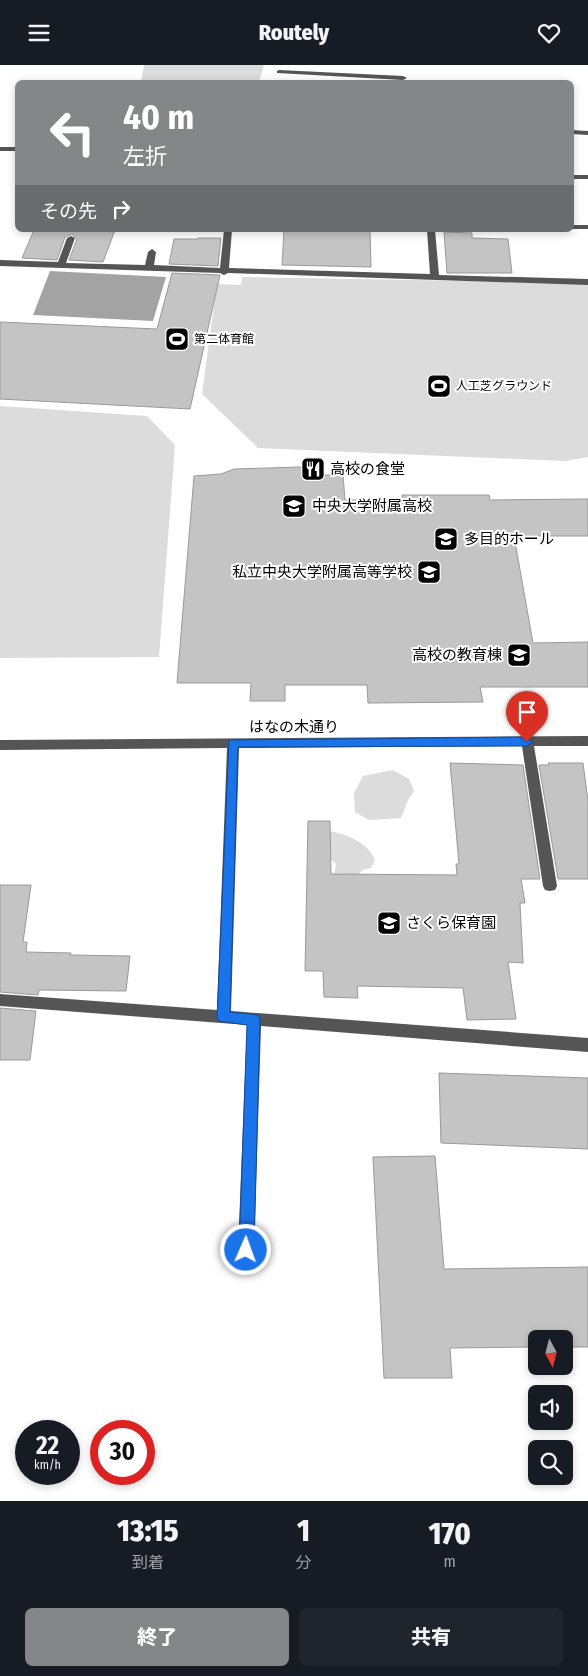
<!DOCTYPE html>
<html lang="ja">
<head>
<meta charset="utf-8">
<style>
  body { margin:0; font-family:"Fira Sans Condensed","Noto Sans JP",sans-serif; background:#20242c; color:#f1f3f6; height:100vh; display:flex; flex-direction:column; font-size:19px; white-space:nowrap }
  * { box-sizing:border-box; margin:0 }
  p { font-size:16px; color:#9ea1a6 }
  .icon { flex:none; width:28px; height:28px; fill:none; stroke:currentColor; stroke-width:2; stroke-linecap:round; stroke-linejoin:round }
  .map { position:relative; height:1436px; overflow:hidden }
  .side { display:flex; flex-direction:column; background:#171b24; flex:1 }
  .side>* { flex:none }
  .top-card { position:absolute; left:15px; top:15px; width:559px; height:152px; border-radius:8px; box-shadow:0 2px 8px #0003; background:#858687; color:#fff; overflow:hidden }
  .needle { width:32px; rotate:173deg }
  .fabs { position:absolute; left:528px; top:1265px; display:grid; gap:10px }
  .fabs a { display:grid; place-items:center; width:45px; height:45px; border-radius:8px; background:#171b24; box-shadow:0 2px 8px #0003; font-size:25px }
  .speed { position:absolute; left:15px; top:1355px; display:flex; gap:10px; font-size:25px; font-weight:700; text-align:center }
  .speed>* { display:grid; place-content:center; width:65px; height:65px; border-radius:50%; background:#171b24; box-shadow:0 2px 8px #0003; line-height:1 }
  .speed small { font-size:12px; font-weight:400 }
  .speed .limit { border:8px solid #d22; background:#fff; color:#111 }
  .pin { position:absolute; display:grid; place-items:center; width:42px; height:42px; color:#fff; margin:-51px -21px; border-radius:50% 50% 50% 0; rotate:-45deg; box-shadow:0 0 5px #0007 }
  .pin .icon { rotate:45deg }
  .me { position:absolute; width:55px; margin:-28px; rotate:2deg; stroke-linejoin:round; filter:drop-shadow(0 0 4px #0008) }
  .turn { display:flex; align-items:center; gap:18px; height:105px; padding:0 25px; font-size:22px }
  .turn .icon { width:65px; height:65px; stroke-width:2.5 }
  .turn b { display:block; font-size:35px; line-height:42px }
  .then { display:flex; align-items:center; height:48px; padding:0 25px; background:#0003; gap:10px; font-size:19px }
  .eta { display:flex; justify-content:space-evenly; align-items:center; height:85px; text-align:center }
  .eta b { font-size:30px; font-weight:800; line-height:35px }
  .cta { display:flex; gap:10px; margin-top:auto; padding:10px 25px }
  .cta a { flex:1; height:58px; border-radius:8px; background:#858687; color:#fff; font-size:20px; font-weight:800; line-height:58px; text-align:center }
  .cta a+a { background:#20242c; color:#f1f3f6 }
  header { display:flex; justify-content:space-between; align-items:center; height:65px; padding:0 25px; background:#171b24; font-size:22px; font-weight:800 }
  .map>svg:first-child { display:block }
  .green { fill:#dcdcdc }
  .water { fill:#a3a3a3 }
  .building { fill:#c4c4c4; stroke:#999 }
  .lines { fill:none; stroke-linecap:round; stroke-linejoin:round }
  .minor { fill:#555; fill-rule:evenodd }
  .route { fill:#1a73e8; stroke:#114b97 }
  .labels { text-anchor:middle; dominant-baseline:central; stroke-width:4; stroke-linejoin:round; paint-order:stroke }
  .far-poi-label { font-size:12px; fill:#000; stroke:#fff; text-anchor:start }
  .poi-label { font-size:15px; fill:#000; stroke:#fff; text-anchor:start }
  .street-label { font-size:15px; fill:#000; stroke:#fff }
</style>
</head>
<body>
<header><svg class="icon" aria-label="menu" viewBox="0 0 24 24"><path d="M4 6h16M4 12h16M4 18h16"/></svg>Routely<svg class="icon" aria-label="heart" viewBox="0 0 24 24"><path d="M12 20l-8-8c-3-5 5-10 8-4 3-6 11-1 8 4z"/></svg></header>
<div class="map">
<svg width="588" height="1436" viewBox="0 0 588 1436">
  <rect width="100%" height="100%" fill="#fff"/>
  <g class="green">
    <polygon points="144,0 264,0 259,17 141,17"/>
    <polygon points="242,212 588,218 588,392 565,396 258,383 202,329 217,219 241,220"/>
    <polygon points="0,341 147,351 175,380 159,592 0,593"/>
    <polygon points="393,705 409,714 414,726 408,735 401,753 369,755 355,747 354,728 363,711"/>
    <path d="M 329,766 C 346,769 368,777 375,795 L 371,803 L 362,805 L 355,815 L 334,810 L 336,799 L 327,792 L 308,792 L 307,783 L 309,773 Z"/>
  </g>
  <polygon class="water" points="50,206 166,212 153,256 33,250"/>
  <g class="building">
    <polygon points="34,165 115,165 103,197 69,195 77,174 72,169 65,172 57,195 22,193"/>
    <polygon points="284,165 370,165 371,202 282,200"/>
    <polygon points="444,167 472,168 472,173 508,174 512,208 447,208"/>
    <polygon points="198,173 221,173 218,201 169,199 174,174 198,174"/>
    <polygon points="172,208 220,210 190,344 0,334 0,257 157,264"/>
    <polygon points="300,402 312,403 320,410 343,410 345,435 402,435 402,430 489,430 490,435 588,434 588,471 514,471 533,578 588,577 588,622 480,622 483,637 368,638 367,620 285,620 285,636 250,636 251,618 177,618 194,411 221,409 234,404"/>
    <polygon points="450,698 523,700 540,814 521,814 525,838 520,838 523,898 508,897 516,954 467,955 463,923 357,921 358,933 324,932 323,906 305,906 308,756 330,756 331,809 457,810 456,799 459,799"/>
    <polygon points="548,698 583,698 588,736 588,814 558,814 539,700 549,700"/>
    <polygon points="0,820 31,820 23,877 27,877 26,887 71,888 70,890 130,891 126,926 39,925 38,930 0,927"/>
    <polygon points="0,943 36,946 30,995 0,995"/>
    <polygon points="439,1008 588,1013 588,1084 441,1078"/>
    <polygon points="435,1091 444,1204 588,1202 588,1282 564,1282 564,1274 536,1274 536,1282 450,1283 452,1313 384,1313 373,1092"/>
  </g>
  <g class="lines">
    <g class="minor">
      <polygon points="279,5 403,11 407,13 403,15 277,8 277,6"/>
      <polygon points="571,65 588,66 588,70 571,69"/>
      <rect x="0" y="82" width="18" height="4"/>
      <rect x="571" y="110" width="17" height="4"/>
      <rect x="571" y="160" width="17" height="4"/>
      <polygon points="224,165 232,165 229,203 430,209 427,165 435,165 439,210 588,214 588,220 228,208 224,210 220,208 0,201 0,195 58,197 67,173 71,171 75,173 66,198 145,200 148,187 152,184 156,187 154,200 220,203"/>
      <polygon points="588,671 588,681 534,681 557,821 555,825 550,826 545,825 543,821 522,681 239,683 231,946 588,973 588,987 261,961 254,1185 252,1191 246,1193 240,1191 238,1185 247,960 0,941 0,929 217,945 227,683 0,685 0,675"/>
    </g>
  </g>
  <polygon class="route" points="527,672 533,677 527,681 238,682 230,947 258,950 260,954 254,1185 252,1191 246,1193 241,1191 239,1185 247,960 219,956 217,952 229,675"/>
  <defs>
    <g id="stadium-square" transform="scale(1.25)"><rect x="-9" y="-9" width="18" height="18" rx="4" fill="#000" stroke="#fff"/><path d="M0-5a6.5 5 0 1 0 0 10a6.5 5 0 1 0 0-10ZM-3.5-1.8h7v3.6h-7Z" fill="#fff"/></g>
    <g id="restaurant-square" transform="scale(1.25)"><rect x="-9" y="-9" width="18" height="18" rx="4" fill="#000" stroke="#fff"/><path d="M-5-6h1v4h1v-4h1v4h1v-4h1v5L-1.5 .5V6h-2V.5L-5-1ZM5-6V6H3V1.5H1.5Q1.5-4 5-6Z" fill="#fff"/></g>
    <g id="school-square" transform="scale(1.25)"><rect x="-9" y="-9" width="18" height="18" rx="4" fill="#000" stroke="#fff"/><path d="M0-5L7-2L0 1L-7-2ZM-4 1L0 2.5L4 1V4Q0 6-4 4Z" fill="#fff"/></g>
  </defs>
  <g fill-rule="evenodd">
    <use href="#stadium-square" x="177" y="274"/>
    <use href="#stadium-square" x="439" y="321"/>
    <use href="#restaurant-square" x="313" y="404"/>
    <use href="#school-square" x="294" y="441"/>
    <use href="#school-square" x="446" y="474"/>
    <use href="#school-square" x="429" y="507"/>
    <use href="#school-square" x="519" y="590"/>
    <use href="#school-square" x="389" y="858"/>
  </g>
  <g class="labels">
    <g class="far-poi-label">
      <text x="194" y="274">第二体育館</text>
      <text x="456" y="321">人工芝グラウンド</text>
    </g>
    <g class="poi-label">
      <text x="330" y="404">高校の食堂</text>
      <text x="312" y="441">中央大学附属高校</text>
      <text x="464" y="474">多目的ホール</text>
      <text x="412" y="507" text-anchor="end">私立中央大学附属高等学校</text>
      <text x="502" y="590" text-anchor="end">高校の教育棟</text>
      <text x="406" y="858">さくら保育園</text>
    </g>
    <g class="street-label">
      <text x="294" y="662">はなの木通り</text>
    </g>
  </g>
</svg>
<div class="fabs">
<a><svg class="needle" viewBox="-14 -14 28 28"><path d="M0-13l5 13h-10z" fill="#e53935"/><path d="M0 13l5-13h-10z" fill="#9ea1a6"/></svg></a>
<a><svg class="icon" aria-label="sound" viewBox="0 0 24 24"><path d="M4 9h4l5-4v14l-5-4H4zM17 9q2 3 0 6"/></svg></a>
<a><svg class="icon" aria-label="search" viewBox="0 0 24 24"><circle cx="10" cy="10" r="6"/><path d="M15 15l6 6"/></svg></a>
</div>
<div class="speed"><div>22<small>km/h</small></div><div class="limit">30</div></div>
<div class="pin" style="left:527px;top:677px;background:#d93025"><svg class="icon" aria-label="arrive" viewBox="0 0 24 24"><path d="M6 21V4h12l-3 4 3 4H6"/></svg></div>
<svg class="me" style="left:246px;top:1185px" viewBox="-20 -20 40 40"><circle r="17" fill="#1a73e8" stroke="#fff" stroke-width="3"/><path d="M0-11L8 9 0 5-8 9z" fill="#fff"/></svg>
<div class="top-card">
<div class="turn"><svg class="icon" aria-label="left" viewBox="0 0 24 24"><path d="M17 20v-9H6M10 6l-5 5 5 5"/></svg><div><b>40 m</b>左折</div></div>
<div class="then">その先<svg class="icon" aria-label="right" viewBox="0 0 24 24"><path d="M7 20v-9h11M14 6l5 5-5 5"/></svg></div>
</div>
</div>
<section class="side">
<div class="eta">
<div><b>13:15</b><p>到着</p></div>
<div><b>1</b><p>分</p></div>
<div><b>170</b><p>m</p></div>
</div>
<div class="cta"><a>終了</a><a>共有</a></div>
</section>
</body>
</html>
